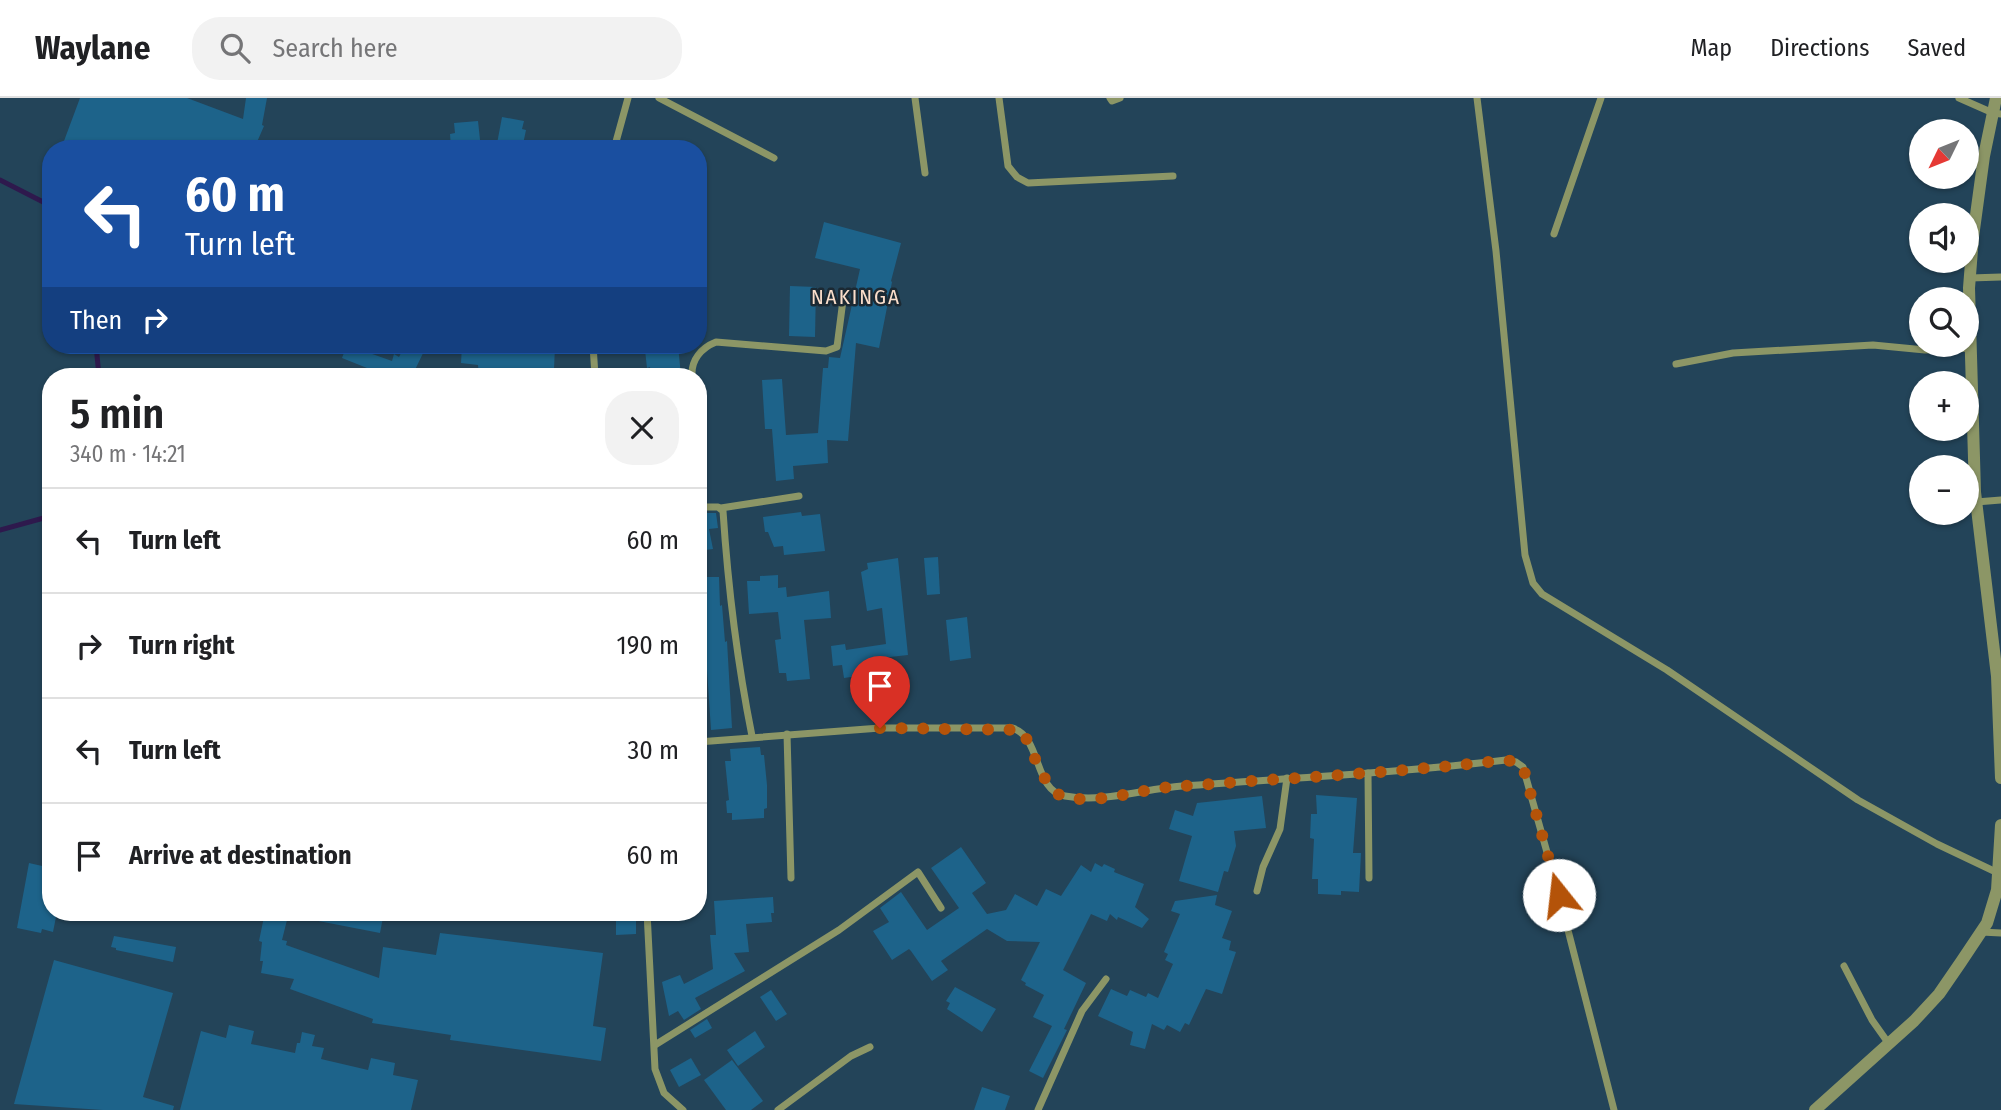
<!DOCTYPE html>
<html lang="en">
<head>
<meta charset="utf-8">
<style>
  body { margin:0; font-family:"Fira Sans Condensed",sans-serif; background:#f2f2f2; color:#202124; height:100vh; display:flex; flex-direction:column; font-size:26px; white-space:nowrap }
  * { box-sizing:border-box; margin:0 }
  p { font-size:23px; color:#757577 }
  .icon { flex:none; width:38px; height:38px; fill:none; stroke:currentColor; stroke-width:2; stroke-linecap:round; stroke-linejoin:round }
  .map { position:relative; flex:1; overflow:hidden }
  .drawer { position:absolute; left:42px; top:270px; width:665px; height:553px; display:flex; flex-direction:column; background:#fff; border-radius:28px; box-shadow:0 2px 5px #0004 }
  .drawer>* { flex:none }
  .top-card { position:absolute; left:42px; top:42px; width:665px; height:214px; border-radius:28px; box-shadow:0 2px 5px #0004; background:#1a4fa0; color:#fff; overflow:hidden }
  .needle { width:46px; rotate:227deg }
  .tools { position:absolute; left:1909px; top:21px; display:grid; gap:14px }
  .tools a { display:grid; place-items:center; width:70px; height:70px; border-radius:50%; background:#fff; box-shadow:0 2px 5px #0004; font-size:35px }
  .pin { position:absolute; display:grid; place-items:center; width:60px; height:60px; color:#fff; margin:-72px -30px; border-radius:50% 50% 50% 0; rotate:-45deg; box-shadow:0 0 7px #0007 }
  .pin .icon { rotate:45deg }
  .me { position:absolute; width:77px; margin:-38px; rotate:344deg; stroke-linejoin:round; filter:drop-shadow(0 0 5px #0008) }
  .turn { display:flex; align-items:center; gap:24px; height:147px; padding:0 28px; font-size:32px }
  .turn .icon { width:91px; height:91px; stroke-width:2.5 }
  .turn b { display:block; font-size:49px; line-height:60px }
  .then { display:flex; align-items:center; height:66px; padding:0 28px; background:#0003; gap:14px; font-size:26px }
  .round { display:grid; place-items:center; flex:none; width:74px; height:74px; border-radius:28px; background:#f2f2f2 }
  .head { display:flex; align-items:center; justify-content:space-between; height:119px; padding:0 28px }
  h1 { font-size:42px; font-weight:600; line-height:52px }
  ul { padding:0; list-style:none }
  li { display:flex; align-items:center; gap:21px; height:105px; padding:0 28px; border-top:2px solid #e0e0e0 }
  li div { flex:1 }
  li b { display:block; font-size:26px }
  li em { font-style:normal }
  header { display:flex; align-items:center; gap:42px; box-sizing:border-box; height:98px; padding:0 35px; background:#fff; border-bottom:2px solid #e0e0e0 }
  header strong { font-size:33px }
  nav { display:flex; gap:38px; margin-inline-start:auto; font-size:24px }
  .search { width:490px; height:63px; background:#f2f2f2; display:flex; align-items:center; gap:18px; box-sizing:border-box; padding:0 24px; border-radius:28px; color:#757577; font-size:26px }
  .map>svg:first-child { display:block }
  .lines { fill:none; stroke-linecap:round; stroke-linejoin:round }
  .stream { stroke:#2e194d; stroke-width:5 }
  .building { fill:#1d638a }
  .minor { stroke:#8c9666; stroke-width:7 }
  .tertiary { stroke:#8c9666; stroke-width:12 }
  .route { stroke:#b45309; stroke-width:12; stroke-dasharray:0 21.6 }
  .labels { text-anchor:middle; dominant-baseline:central; stroke-width:5; stroke-linejoin:round; paint-order:stroke }
  .quarter-label { font-size:21px; letter-spacing:2px; fill:#fadecb; stroke:#1b2933 }
</style>
</head>
<body>
<header>
<strong>Waylane</strong>
<div class="search"><svg class="icon" aria-label="search" viewBox="0 0 24 24"><circle cx="10" cy="10" r="6"/><path d="M15 15l6 6"/></svg>Search here</div>
<nav><a>Map</a><a>Directions</a><a>Saved</a></nav>
</header>
<div class="map">
<svg width="2001" height="1012" viewBox="0 0 2001 1012">
  <rect width="100%" height="100%" fill="#234459"/>
  <g class="lines">
    <g class="stream">
      <polyline points="0,82 51,108"/>
      <polyline points="96,247 99,278"/>
      <polyline points="0,432 51,418"/>
    </g>
  </g>
  <g class="building">
    <polygon points="80,0 187,0 243,21 246,0 267,0 262,27 264,28 254,51 61,51"/>
    <polygon points="502,19 524,23 522,31 526,32 522,51 496,51"/>
    <polygon points="478,23 481,51 451,50 450,36 455,35 454,25"/>
    <polygon points="824,124 901,145 891,183 892,184 879,250 856,245 848,343 827,342 828,365 793,368 794,381 776,383 772,331 765,331 762,282 782,281 786,337 818,335 823,270 828,270 829,259 840,260 860,171 815,160"/>
    <polygon points="790,188 816,189 815,239 789,238"/>
    <polygon points="347,247 392,263 394,256 399,259 405,247 427,247 412,278 387,278 342,260"/>
    <polygon points="462,247 552,247 552,249 555,249 554,271 545,270 545,278 479,278 478,267 461,265"/>
    <polygon points="649,247 678,247 681,278 651,278 650,269 647,270 645,252 650,251"/>
    <polygon points="801,414 802,418 820,416 825,453 784,457 783,448 774,449 768,434 765,434 763,419"/>
    <polygon points="698,415 716,415 718,430 709,431 713,451 698,453"/>
    <polygon points="938,459 940,496 927,497 924,460"/>
    <polygon points="898,460 908,557 872,561 874,572 858,574 858,578 844,580 842,567 833,568 831,548 845,546 846,552 886,546 882,510 867,513 861,474 868,471 867,465"/>
    <polygon points="778,477 778,490 786,489 787,499 829,493 831,520 804,522 810,581 787,583 786,575 779,575 775,542 781,541 778,514 749,516 747,483 760,483 760,478"/>
    <polygon points="707,479 719,479 720,508 722,507 725,544 727,543 732,630 711,632 707,572 698,573 698,498 707,498"/>
    <polygon points="967,519 971,560 950,563 946,522"/>
    <polygon points="760,649 761,657 764,657 767,687 767,710 764,711 764,720 732,722 732,715 727,715 726,703 729,702 725,663 731,663 730,651"/>
    <polygon points="1316,697 1357,700 1353,755 1361,755 1359,794 1341,793 1341,797 1318,796 1318,781 1312,781 1314,741 1310,740 1311,716 1317,716"/>
    <polygon points="1262,698 1266,730 1234,733 1236,748 1228,774 1224,773 1218,794 1179,783 1192,738 1169,731 1175,712 1193,718 1197,705"/>
    <polygon points="961,749 986,785 972,795 987,816 1006,812 1015,796 1037,808 1046,791 1061,798 1081,767 1091,774 1095,765 1102,769 1104,766 1115,771 1114,774 1144,786 1135,809 1149,821 1142,830 1118,819 1117,822 1110,816 1107,823 1091,816 1063,872 1086,885 1064,931 1067,932 1043,980 1029,973 1052,928 1033,919 1044,897 1025,887 1026,885 1021,882 1040,844 1007,843 987,831 941,863 948,872 932,883 911,853 909,851 892,862 873,833 889,824 880,810 901,794 927,832 959,810 931,770"/>
    <polygon points="29,765 51,770 51,814 57,814 53,834 42,831 41,835 17,830"/>
    <polygon points="1217,797 1215,807 1232,813 1222,840 1231,843 1229,852 1236,854 1222,896 1206,891 1189,927 1185,925 1180,934 1167,927 1164,932 1152,926 1145,951 1130,947 1133,934 1098,918 1111,891 1127,898 1130,892 1146,899 1148,895 1158,900 1173,866 1165,862 1168,856 1164,854 1180,816 1171,813 1175,803"/>
    <polygon points="773,799 774,815 771,815 772,824 746,826 749,854 734,855 745,873 695,900 701,911 684,922 678,913 669,918 662,884 680,877 684,886 713,871 710,837 716,837 714,803"/>
    <polygon points="265,814 289,814 282,842 287,843 286,847 379,880 383,849 436,857 440,835 603,855 593,928 606,930 601,963 450,942 451,937 372,925 373,921 290,891 294,881 261,875 263,863 260,863 262,844 259,843"/>
    <polygon points="303,814 384,814 380,835 303,820"/>
    <polygon points="616,814 636,814 636,836 616,837"/>
    <polygon points="114,838 176,849 173,864 116,852 116,850 111,849"/>
    <polygon points="54,862 173,895 143,999 174,1008 173,1012 103,1012 14,1006"/>
    <polygon points="955,889 996,911 982,934 947,911 950,905 946,903"/>
    <polygon points="771,892 787,916 776,923 760,899"/>
    <polygon points="707,921 712,930 695,940 690,932"/>
    <polygon points="229,927 254,933 251,946 295,955 297,945 300,945 302,934 315,937 312,948 324,950 321,961 368,972 371,960 395,965 393,977 418,982 411,1012 180,1012 201,933 226,940"/>
    <polygon points="755,933 765,949 738,968 727,952"/>
    <polygon points="691,960 701,977 679,989 670,972"/>
    <polygon points="732,962 763,1003 751,1012 726,1012 704,982"/>
    <polygon points="982,989 1010,998 1005,1012 974,1012"/>
  </g>
  <g class="lines">
    <g class="minor">
      <polyline points="659,0 774,60"/>
      <polyline points="915,0 925,75"/>
      <polyline points="999,0 1008,68 1017,79 1028,85 1173,78"/>
      <polyline points="1110,0 1112,3 1120,0"/>
      <polyline points="1477,0 1496,153 1525,457 1533,485 1542,496 1667,572 1858,702 1937,746 1998,775"/>
      <polyline points="1959,0 1993,15 2001,16"/>
      <polyline points="614,51 628,0"/>
      <polyline points="1554,136 1601,0"/>
      <polyline points="1970,180 2001,179"/>
      <polyline points="593,247 595,278"/>
      <polyline points="1676,266 1733,255 1873,247 1925,252 1972,250"/>
      <path d="M 692,278 C 691,262 701,250 716,244 L 826,253 L 837,249 L 843,202"/>
      <polyline points="1976,404 2001,402"/>
      <path d="M 698,409 L 718,409 L 723,413 C 728,489 737,563 752,638"/>
      <polyline points="721,410 799,398"/>
      <polyline points="787,636 791,780"/>
      <path d="M 698,644 L 880,630 L 1012,630 C 1042,638 1033,693 1065,698 C 1104,705 1143,691 1182,688 C 1290,680 1398,675 1506,662 L 1516,664 L 1523,669 L 1559,797 L 1614,1012"/>
      <polyline points="1368,675 1369,780"/>
      <polyline points="1257,793 1263,769 1280,731 1287,680"/>
      <polyline points="647,814 655,971 664,995 683,1012"/>
      <polyline points="1981,834 2001,835"/>
      <polyline points="1844,868 1872,922 1889,946"/>
      <polyline points="655,947 839,832 918,774 941,810"/>
      <polyline points="778,1012 851,958 870,949"/>
      <polyline points="1038,1012 1082,913 1106,881"/>
    </g>
    <g class="tertiary">
      <polyline points="1996,0 1984,58 1973,139 1969,190 1975,394 1997,578 2001,680"/>
      <polyline points="1815,1012 1914,923 1939,896 1961,864 1987,825 1997,792 2001,727"/>
    </g>
  </g>
  <g class="lines">
    <path class="route" d="M 880,630 L 1019,632 L 1024,636 C 1032,651 1045,693 1062,698 C 1094,708 1140,691 1172,689 C 1284,680 1395,675 1506,662 L 1517,664 L 1523,669 L 1559,797"/>
  </g>
  <g class="labels">
    <g class="quarter-label">
      <text x="856" y="199">NAKINGA</text>
    </g>
  </g>
</svg>
<div class="tools">
<a><svg class="needle" viewBox="-14 -14 28 28"><path d="M0-13l5 13h-10z" fill="#e53935"/><path d="M0 13l5-13h-10z" fill="#757577"/></svg></a>
<a><svg class="icon" aria-label="sound" viewBox="0 0 24 24"><path d="M4 9h4l5-4v14l-5-4H4zM17 9q2 3 0 6"/></svg></a>
<a><svg class="icon" aria-label="search" viewBox="0 0 24 24"><circle cx="10" cy="10" r="6"/><path d="M15 15l6 6"/></svg></a>
<a>+</a>
<a>−</a>
</div>
<div class="pin" style="left:880px;top:630px;background:#d93025"><svg class="icon" aria-label="arrive" viewBox="0 0 24 24"><path d="M6 21V4h12l-3 4 3 4H6"/></svg></div>
<svg class="me" style="left:1559px;top:797px" viewBox="-20 -20 40 40"><circle r="19" fill="#fff"/><path d="M0-13L10 11 0 6-10 11z" fill="#b45309"/></svg>
<div class="top-card">
<div class="turn"><svg class="icon" aria-label="left" viewBox="0 0 24 24"><path d="M17 20v-9H6M10 6l-5 5 5 5"/></svg><div><b>60 m</b>Turn left</div></div>
<div class="then">Then<svg class="icon" aria-label="right" viewBox="0 0 24 24"><path d="M7 20v-9h11M14 6l5 5-5 5"/></svg></div>
</div>
<section class="drawer">
<div class="head"><div><h1>5 min</h1><p>340 m · 14:21</p></div><a class="round"><svg class="icon" aria-label="close" viewBox="0 0 24 24"><path d="M6 6l12 12M18 6L6 18"/></svg></a></div>
<ul>
<li><svg class="icon" aria-label="left" viewBox="0 0 24 24"><path d="M17 20v-9H6M10 6l-5 5 5 5"/></svg><div><b>Turn left</b></div><em>60 m</em></li>
<li><svg class="icon" aria-label="right" viewBox="0 0 24 24"><path d="M7 20v-9h11M14 6l5 5-5 5"/></svg><div><b>Turn right</b></div><em>190 m</em></li>
<li><svg class="icon" aria-label="left" viewBox="0 0 24 24"><path d="M17 20v-9H6M10 6l-5 5 5 5"/></svg><div><b>Turn left</b></div><em>30 m</em></li>
<li><svg class="icon" aria-label="arrive" viewBox="0 0 24 24"><path d="M6 21V4h12l-3 4 3 4H6"/></svg><div><b>Arrive at destination</b></div><em>60 m</em></li>
</ul>
</section>
</div>
</body>
</html>
